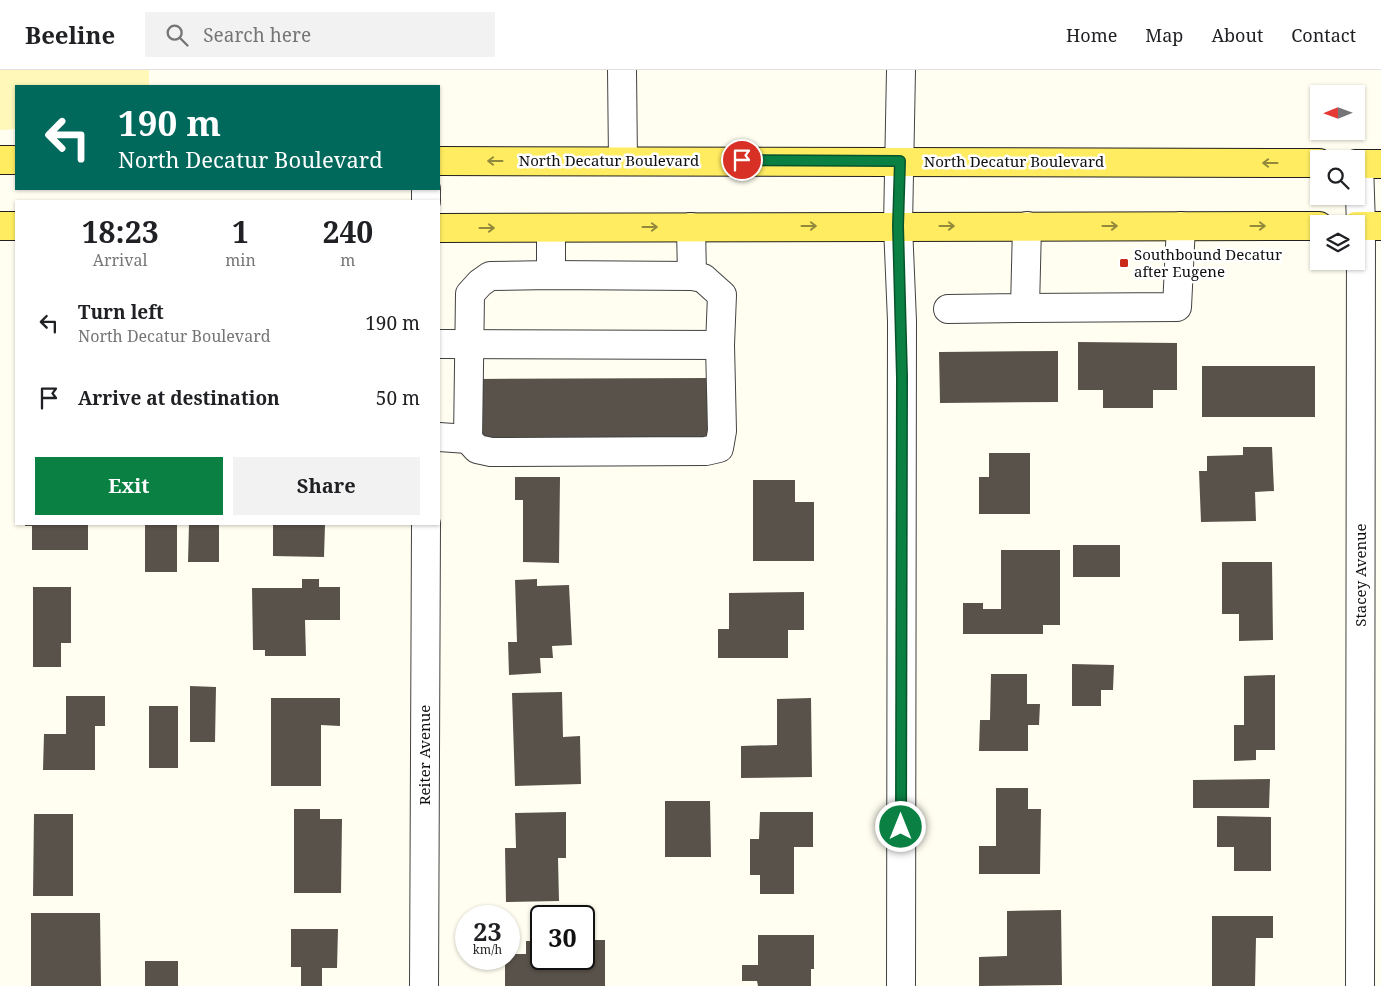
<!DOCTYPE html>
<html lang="en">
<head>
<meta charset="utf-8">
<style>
  body { margin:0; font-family:"Noto Serif",serif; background:#f2f2f2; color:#202124; height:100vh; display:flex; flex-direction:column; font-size:19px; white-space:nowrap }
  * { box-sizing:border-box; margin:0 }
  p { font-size:16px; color:#757577 }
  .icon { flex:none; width:28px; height:28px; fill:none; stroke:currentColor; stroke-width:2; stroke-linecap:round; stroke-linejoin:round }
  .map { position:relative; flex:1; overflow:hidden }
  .panel { position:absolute; left:15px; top:130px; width:425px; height:325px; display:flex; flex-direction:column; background:#fff; border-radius:0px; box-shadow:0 1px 4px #0004 }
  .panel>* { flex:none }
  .guide { position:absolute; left:15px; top:15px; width:425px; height:105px; border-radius:0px; box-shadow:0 1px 4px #0004; background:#00695c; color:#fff; overflow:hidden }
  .needle { width:32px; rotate:269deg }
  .controls { position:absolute; left:1310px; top:15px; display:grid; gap:10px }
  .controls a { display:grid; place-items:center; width:55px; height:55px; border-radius:0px; background:#fff; box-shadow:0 1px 4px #0004; font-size:25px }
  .speed { position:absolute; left:455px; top:835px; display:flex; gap:10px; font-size:25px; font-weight:700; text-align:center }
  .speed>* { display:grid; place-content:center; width:65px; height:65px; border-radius:50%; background:#fff; box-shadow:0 1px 4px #0004; line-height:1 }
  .speed small { font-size:12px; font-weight:400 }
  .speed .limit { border:2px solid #111; border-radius:8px; background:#fff; color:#111 }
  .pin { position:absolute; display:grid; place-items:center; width:42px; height:42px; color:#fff; margin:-21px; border:2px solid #fff; border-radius:50%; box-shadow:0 1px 5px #0007 }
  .me { position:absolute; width:55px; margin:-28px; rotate:0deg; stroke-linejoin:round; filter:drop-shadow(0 0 4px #0008) }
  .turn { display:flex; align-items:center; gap:18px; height:105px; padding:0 20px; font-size:22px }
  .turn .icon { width:65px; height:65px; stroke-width:2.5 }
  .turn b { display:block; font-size:35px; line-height:42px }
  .eta { display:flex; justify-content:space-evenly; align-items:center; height:85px; text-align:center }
  .eta b { font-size:30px; font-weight:700; line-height:35px }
  .action { display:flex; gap:10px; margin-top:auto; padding:10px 20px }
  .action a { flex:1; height:58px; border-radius:0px; background:#0b8043; color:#fff; font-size:20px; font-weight:700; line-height:58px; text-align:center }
  .action a+a { background:#f2f2f2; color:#202124 }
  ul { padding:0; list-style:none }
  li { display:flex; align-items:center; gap:15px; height:75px; padding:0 20px }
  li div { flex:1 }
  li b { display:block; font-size:19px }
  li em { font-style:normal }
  header { display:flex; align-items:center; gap:30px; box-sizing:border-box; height:70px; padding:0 25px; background:#fff; border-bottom:1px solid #e0e0e0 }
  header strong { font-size:24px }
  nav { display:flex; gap:28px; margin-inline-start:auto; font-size:18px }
  .search { width:350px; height:45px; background:#f2f2f2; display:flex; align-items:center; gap:12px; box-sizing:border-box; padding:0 18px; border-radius:0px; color:#757577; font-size:19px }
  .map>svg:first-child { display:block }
  .sand { fill:#fff8b9 }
  .building { fill:#59524a }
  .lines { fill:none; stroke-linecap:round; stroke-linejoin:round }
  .minor-casing { stroke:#424242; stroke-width:30 }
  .major-casing { stroke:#202020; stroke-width:30 }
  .minor { stroke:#fff; stroke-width:28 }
  .major { stroke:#ffec61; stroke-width:28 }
  .oneway { stroke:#93893c }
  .route-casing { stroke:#07532c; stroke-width:12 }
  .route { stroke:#0b8043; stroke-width:9 }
  .poi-dot { fill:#ca291c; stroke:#fff; stroke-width:2 }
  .labels { text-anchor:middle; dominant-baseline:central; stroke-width:5; stroke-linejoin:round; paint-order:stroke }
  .street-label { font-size:15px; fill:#0f0f0f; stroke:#fff }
  .poi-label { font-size:15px; fill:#0f0f0f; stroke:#fff; text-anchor:start }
</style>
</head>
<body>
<header>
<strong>Beeline</strong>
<div class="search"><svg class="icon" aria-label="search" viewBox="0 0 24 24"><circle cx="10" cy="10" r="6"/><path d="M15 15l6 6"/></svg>Search here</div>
<nav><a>Home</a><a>Map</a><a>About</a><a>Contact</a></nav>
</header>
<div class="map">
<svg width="1381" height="916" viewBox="0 0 1381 916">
  <rect width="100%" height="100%" fill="#fffef1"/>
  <polygon class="sand" points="0,0 149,0 149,16 16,16 16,59 0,60"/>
  <g class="building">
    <polygon points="1078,272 1177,273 1177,320 1153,320 1153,338 1103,338 1103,320 1078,320"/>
    <polygon points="1058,281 1058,332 940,333 939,282"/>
    <rect x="1202" y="296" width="113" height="51"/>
    <polygon points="712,308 712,371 476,372 476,309"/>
    <polygon points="1243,377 1272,377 1274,421 1255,422 1256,451 1201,452 1199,401 1207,401 1207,386 1243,385"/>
    <polygon points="989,383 1030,383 1030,444 979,444 979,407 989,407"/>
    <polygon points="515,407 560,407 559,493 523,492 523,430 515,430"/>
    <polygon points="753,410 795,410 795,432 814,432 814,491 753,491"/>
    <polygon points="25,454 88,454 88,480 32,480 32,456 25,456"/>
    <rect x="145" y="454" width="32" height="48"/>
    <polygon points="189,454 219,454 219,492 188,492"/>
    <polygon points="273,454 325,454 324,487 273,486"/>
    <rect x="1073" y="475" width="47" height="32"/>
    <polygon points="1001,480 1060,480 1060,555 1043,555 1043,564 963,564 963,533 983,533 983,539 1001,539"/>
    <polygon points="1222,492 1272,492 1273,570 1239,571 1239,544 1222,544"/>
    <polygon points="302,509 319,509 319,517 340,517 340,550 305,550 306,586 265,586 265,580 253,580 252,518 302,518"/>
    <polygon points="537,509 537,516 569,515 572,575 552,576 553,588 540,588 541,603 509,605 508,572 517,572 515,510"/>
    <polygon points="33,517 71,517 71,573 61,573 61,597 33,597"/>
    <polygon points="804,522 804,560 788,560 788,588 718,588 718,559 729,559 729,523"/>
    <polygon points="1072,594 1114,595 1113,620 1101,620 1101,636 1072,636"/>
    <polygon points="991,604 1027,604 1027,634 1040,634 1039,655 1028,655 1028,681 979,681 980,650 990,650"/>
    <polygon points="1275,605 1275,680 1256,680 1256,690 1234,691 1234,655 1244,655 1244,606"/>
    <polygon points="190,616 216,617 215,672 190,672"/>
    <polygon points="562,622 563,667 580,666 581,714 515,716 512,623"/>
    <polygon points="66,626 105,626 105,656 95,656 95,700 43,700 44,664 66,664"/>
    <polygon points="271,628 340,628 340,656 321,655 321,716 271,716"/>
    <polygon points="811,628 812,707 741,708 741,676 777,675 777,629"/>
    <rect x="149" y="636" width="29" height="62"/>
    <polygon points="1270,709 1269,738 1193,738 1193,710"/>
    <polygon points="996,718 1028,718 1028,739 1041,739 1040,804 979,804 979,776 996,776"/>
    <polygon points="665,731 710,731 711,787 665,787"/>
    <polygon points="294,739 320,739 320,749 342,749 341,823 294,823"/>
    <polygon points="566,742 566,788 558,788 559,831 506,832 505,778 516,778 515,743"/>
    <polygon points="760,742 813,742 813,777 794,777 794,824 760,824 760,805 750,805 750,769 759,769"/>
    <polygon points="34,744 73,744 73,826 33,826"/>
    <polygon points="1217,746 1271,747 1271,801 1234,801 1234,777 1217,777"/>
    <polygon points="1061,840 1062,915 979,916 979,887 1007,886 1007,841"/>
    <polygon points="31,843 100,843 101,916 31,916"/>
    <polygon points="1212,846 1273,846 1273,868 1256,868 1255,916 1212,916"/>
    <polygon points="291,859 338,859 337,898 322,898 322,916 301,916 301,897 291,897"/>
    <polygon points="758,865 814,865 814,899 811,899 811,916 758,916 757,911 742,911 742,895 758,895"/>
    <polygon points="584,870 605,870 605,916 505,916 505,889 509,889 509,884 526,884 526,871 541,871 541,889 584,889"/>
    <rect x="145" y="891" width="33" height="25"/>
  </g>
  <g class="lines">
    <g class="minor-casing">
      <g id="minor">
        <polyline points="622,0 623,90"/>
        <polyline points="1359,94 1361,156 1360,916"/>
        <polyline points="426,131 426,119"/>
        <polyline points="691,157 692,206"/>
        <polyline points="551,158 551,205"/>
        <polygon points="551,205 692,206 703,208 722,225 720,275 722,361 719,378 706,381 491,382 477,379 468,369 470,224 480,213 490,206"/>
        <polyline points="1025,238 1177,237 1181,156"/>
        <polyline points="948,239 1025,238 1027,156"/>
        <polyline points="439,274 720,275"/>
        <polyline points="439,367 468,369"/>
        <polyline points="424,916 426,454"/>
        <polyline points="901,916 902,251 898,156 901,0"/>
      </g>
    </g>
    <g class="major-casing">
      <g id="major">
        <polyline points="0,90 16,90"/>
        <polyline points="439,91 1319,93"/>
        <polyline points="1356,94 1381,94"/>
        <polyline points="0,156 16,156"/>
        <polyline points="1356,156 1381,156"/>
        <polyline points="439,158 1319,156"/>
      </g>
    </g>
    <use href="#minor" class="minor"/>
    <use href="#major" class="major"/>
  </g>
  <defs><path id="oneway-shaft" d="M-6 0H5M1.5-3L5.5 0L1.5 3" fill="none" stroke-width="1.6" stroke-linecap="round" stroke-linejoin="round" transform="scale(1.25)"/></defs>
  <g class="oneway">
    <use href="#oneway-shaft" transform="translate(495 91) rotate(180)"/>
    <use href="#oneway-shaft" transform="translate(1270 93) rotate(-180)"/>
    <use href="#oneway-shaft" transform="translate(809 156)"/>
    <use href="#oneway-shaft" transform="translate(947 156)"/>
    <use href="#oneway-shaft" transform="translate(1110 156)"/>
    <use href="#oneway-shaft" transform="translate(1258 156)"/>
    <use href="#oneway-shaft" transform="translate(650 157)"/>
    <use href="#oneway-shaft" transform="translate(487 158)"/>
  </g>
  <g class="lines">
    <g class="route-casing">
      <polyline id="route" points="742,90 900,91 898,156 902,307 901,757"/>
    </g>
    <use href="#route" class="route"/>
  </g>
  <rect class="poi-dot" x="1119" y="188" width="10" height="10" rx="2.5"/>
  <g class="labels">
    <g class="street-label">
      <text x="609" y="90">North Decatur Boulevard</text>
      <text x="1014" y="91">North Decatur Boulevard</text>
      <text transform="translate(1360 505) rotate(-90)">Stacey Avenue</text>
      <text transform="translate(424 685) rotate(-90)">Reiter Avenue</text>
    </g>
    <g class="poi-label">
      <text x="1134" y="184">Southbound Decatur<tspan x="1134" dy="17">after Eugene</tspan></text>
    </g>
  </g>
</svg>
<div class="controls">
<a><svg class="needle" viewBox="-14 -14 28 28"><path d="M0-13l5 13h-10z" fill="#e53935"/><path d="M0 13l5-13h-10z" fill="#757577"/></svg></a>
<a><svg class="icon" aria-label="search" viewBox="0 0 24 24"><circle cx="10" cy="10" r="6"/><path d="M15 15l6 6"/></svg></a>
<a><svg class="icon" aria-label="layers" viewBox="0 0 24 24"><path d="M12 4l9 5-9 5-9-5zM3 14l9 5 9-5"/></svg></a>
</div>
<div class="speed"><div>23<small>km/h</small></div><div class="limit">30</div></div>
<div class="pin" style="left:742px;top:90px;background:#d93025"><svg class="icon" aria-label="arrive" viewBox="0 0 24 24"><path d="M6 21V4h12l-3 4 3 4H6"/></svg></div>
<svg class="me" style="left:901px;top:757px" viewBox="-20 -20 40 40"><circle r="17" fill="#0b8043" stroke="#fff" stroke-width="3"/><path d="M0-11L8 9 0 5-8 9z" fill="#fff"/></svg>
<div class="guide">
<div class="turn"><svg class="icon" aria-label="left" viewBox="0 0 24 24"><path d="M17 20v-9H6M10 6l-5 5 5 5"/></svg><div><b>190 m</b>North Decatur Boulevard</div></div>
</div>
<section class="panel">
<div class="eta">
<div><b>18:23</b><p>Arrival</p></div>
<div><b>1</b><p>min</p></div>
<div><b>240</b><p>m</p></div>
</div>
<ul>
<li><svg class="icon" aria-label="left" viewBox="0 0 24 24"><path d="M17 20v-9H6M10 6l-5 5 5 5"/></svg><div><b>Turn left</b><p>North Decatur Boulevard</p></div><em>190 m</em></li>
<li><svg class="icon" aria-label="arrive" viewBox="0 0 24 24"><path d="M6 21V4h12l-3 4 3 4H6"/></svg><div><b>Arrive at destination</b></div><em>50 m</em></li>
</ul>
<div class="action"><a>Exit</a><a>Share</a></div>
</section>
</div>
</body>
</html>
